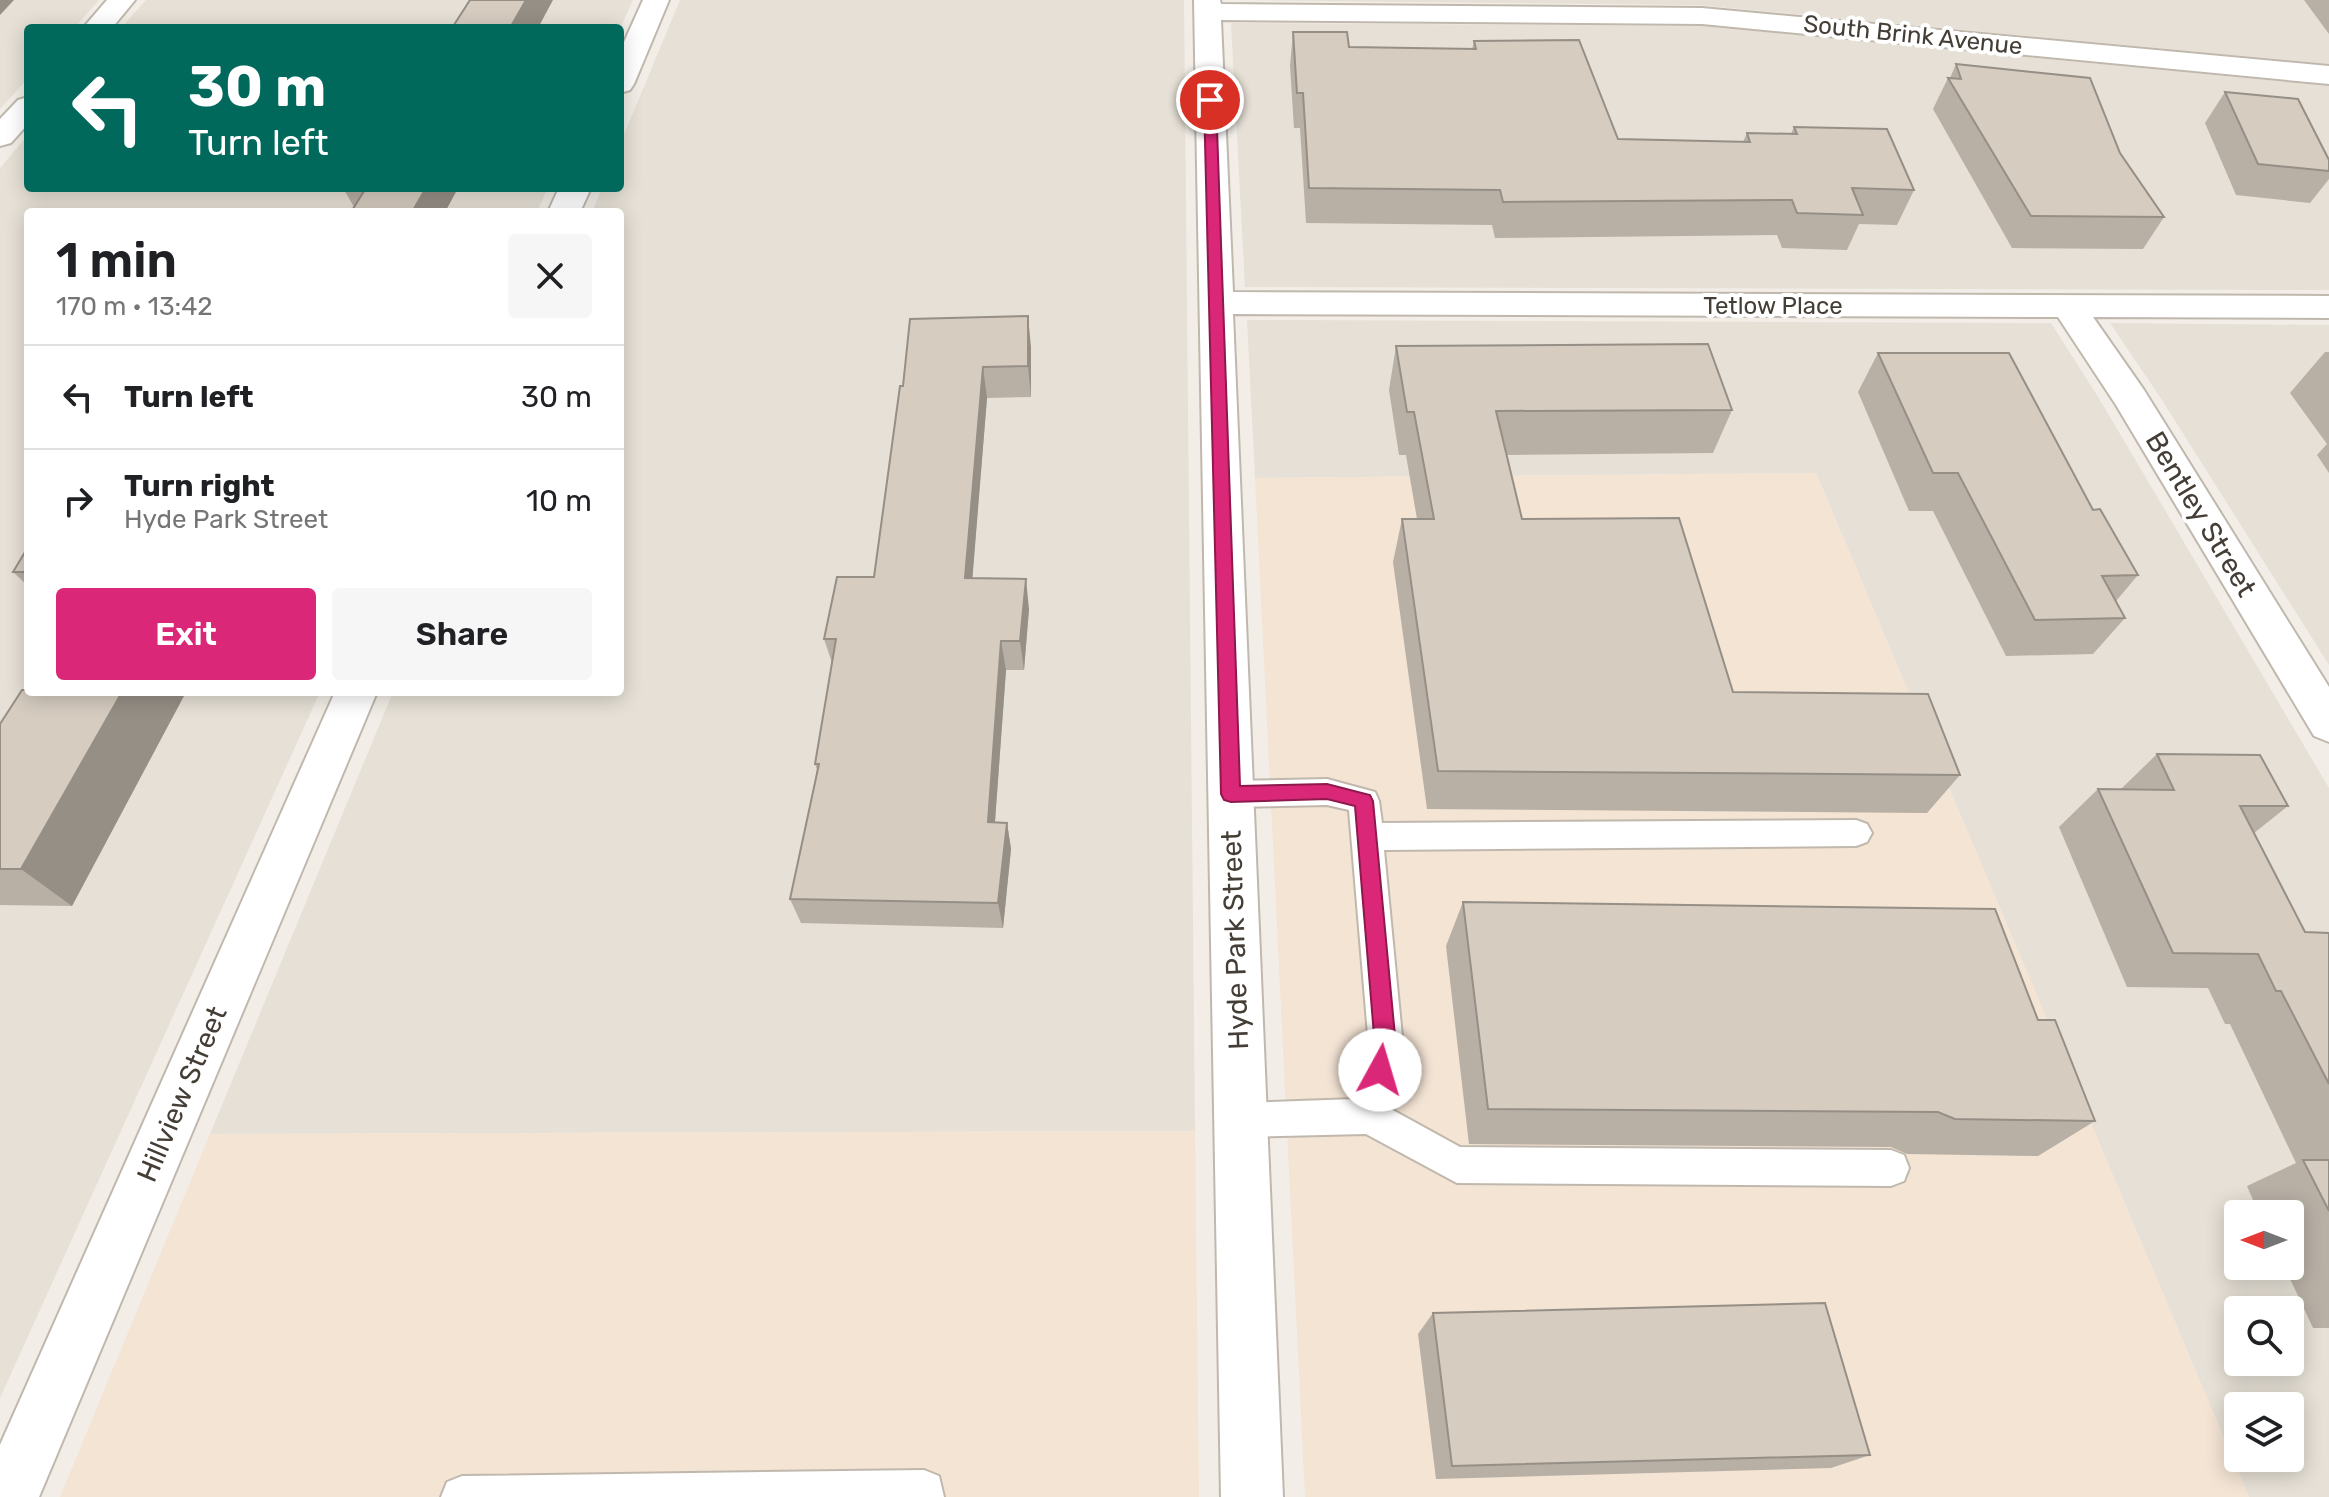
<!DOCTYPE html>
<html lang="en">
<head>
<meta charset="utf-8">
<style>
  body { margin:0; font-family:Rubik,sans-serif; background:#f6f6f6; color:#202124; height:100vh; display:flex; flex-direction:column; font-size:30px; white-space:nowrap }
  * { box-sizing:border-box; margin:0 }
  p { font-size:26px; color:#757577 }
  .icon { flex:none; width:44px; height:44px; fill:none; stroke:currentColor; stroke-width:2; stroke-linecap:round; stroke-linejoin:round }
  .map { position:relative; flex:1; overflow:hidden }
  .drawer { position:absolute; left:24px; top:208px; width:600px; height:488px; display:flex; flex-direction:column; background:#fff; border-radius:8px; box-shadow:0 4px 20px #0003 }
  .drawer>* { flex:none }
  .hud { position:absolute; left:24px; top:24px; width:600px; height:168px; border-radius:8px; box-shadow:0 4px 20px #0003; background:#00695c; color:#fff; overflow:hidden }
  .needle { width:52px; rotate:270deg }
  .buttons { position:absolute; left:2224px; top:1200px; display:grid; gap:16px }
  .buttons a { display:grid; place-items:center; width:80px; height:80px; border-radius:8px; background:#fff; box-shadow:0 4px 20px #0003; font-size:40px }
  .pin { position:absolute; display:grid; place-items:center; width:68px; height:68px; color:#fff; margin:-34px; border:4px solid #fff; border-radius:50%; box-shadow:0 2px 8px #0007 }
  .me { position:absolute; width:88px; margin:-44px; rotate:6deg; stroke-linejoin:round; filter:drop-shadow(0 0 6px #0008) }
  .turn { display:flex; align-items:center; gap:28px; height:168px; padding:0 32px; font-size:36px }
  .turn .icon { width:104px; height:104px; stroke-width:2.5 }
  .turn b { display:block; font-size:56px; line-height:68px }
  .round { display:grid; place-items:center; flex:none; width:84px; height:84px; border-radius:8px; background:#f6f6f6 }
  .headline { display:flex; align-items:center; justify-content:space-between; height:136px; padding:0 32px }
  h1 { font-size:48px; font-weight:600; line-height:60px }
  .primary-button { display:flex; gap:16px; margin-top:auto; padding:16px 32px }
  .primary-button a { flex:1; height:92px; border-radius:8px; background:#db2777; color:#fff; font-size:32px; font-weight:600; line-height:92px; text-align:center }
  .primary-button a+a { background:#f6f6f6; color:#202124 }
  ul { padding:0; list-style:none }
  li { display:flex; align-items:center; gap:24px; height:104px; padding:0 32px; border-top:2px solid #e0e0e0 }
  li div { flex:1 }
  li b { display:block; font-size:30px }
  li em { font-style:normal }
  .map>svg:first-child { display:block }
  .residential { fill:#e6e0d6; fill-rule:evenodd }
  .commercial { fill:#f3e4d4 }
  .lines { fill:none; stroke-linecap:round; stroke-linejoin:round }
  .service-casing { stroke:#c0b8ad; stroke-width:4 }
  .minor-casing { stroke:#c0b8ad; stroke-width:4 }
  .service { fill:#fff; fill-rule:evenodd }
  .minor { fill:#fff; fill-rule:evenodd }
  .wall { fill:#b8afa5 }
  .shaded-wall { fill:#968f86 }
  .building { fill:#d6ccc0; stroke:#968f86; stroke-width:2 }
  .route { fill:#db2777; stroke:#8e194d; stroke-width:2 }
  .labels { text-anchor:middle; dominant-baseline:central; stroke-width:8; stroke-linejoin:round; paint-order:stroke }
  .far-street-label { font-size:24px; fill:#453e37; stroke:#fff }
  .street-label { font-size:28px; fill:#453e37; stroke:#fff }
</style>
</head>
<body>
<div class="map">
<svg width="2329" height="1497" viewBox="0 0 2329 1497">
  <rect width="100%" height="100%" fill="#f2eee7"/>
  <g class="residential">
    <polygon points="0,0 99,0 74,28 28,28 28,78 0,109"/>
    <polygon points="146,0 633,0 620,29 121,28"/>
    <polygon points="680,0 1184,0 1195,1131 210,1134 393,692 620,692 620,212 592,212 602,188 620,188 620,144"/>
    <polygon points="1230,0 2329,0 2329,64 1698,5"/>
    <polygon points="1231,23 1704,26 2329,86 2329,290 1245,287"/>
    <polygon points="28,135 28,188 548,188 537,212 28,212 28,692 320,692 0,1398 0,168"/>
    <path d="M 1247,320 L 2051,323 L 2100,400 L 2329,788 L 2329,1497 L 2249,1497 L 1816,473 L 1255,478 ZM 2238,1214 L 2290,1214 L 2290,1266 L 2238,1266 ZM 2238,1310 L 2290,1310 L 2290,1362 L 2238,1362 ZM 2238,1406 L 2290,1406 L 2290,1458 L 2238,1458 Z"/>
    <polygon points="2110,323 2329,325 2329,665 2162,400"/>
  </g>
  <g class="commercial">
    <polygon points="1816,473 2249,1497 1305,1497 1255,478"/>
    <polygon points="1195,1131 1199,1497 60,1497 210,1134"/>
  </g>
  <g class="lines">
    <g class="service-casing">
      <g id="service">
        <polygon points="1327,779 1375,792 1379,801 1382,823 1856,820 1867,824 1872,833 1867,842 1856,846 1384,850 1403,1047 1389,1108 1460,1147 1891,1150 1904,1155 1909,1168 1904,1181 1891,1186 1457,1183 1366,1134 1240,1137 1227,1132 1222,1120 1227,1108 1240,1103 1355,1099 1369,1047 1349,810 1327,805 1231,807 1220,803 1216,794 1220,785 1231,781"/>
        <polygon points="924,1470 939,1476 944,1497 441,1497 447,1482 462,1476"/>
      </g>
    </g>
    <g class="minor-casing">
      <g id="minor">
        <polygon points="107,0 135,0 112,28 83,28"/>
        <polygon points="643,0 669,0 634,84 630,90 620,93 620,51"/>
        <polygon points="1194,0 1220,0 1221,4 1702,8 2329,66 2329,84 1702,24 1221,20 1233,292 2329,296 2329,318 2093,317 2144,390 2329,687 2329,742 2314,736 2116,405 2058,317 1233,314 1283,1497 1221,1497"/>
        <polygon points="28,97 28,124 11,143 0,146 0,119 18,100"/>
        <polygon points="559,188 591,188 580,212 548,212"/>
        <polygon points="335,692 377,692 39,1497 0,1497 0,1445"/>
      </g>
    </g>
    <use href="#service" class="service"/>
    <use href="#minor" class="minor"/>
  </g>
  <g class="wall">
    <polygon points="2304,0 2329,0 2329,34"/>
    <polygon points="1293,32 1349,47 1472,49 1474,41 1618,139 1743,142 1747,133 1791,134 1794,127 1914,190 1897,225 1859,224 1847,250 1782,248 1777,235 1495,238 1492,225 1306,223 1300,128 1294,128 1290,66"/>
    <polygon points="1956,64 2120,153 2164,217 2143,249 2012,248 1933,109 1948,78 1950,78"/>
    <polygon points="2225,92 2329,160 2329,179 2310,203 2236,195 2205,123"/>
    <polygon points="343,188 458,188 445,212 351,212 354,207"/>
    <polygon points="1396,346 1732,410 1713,453 1506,455 1522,519 1733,692 1960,775 1927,813 1427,809 1393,562 1402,519 1417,519 1406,455 1399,455 1389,390"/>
    <polygon points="1031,347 1031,397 987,398 972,579 1029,609 1024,670 1006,670 995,822 1007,823 1011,849 1003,928 801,923 790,899 817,770 815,764 832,663 824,639 874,577 903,386"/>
    <polygon points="2325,352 2329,352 2329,473 2317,455 2327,444 2290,393"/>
    <polygon points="1878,353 2093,510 2138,575 2116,601 2125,618 2093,654 2006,656 1933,511 1909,511 1858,392"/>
    <polygon points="28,547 28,586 13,572"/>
    <polygon points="28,692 186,692 72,906 0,905 0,724"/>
    <polygon points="2157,754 2288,806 2254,833 2305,932 2329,933 2329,1328 2313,1328 2284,1266 2290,1266 2290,1214 2259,1214 2247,1186 2296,1163 2230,1024 2225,1024 2208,988 2127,987 2059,827 2098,789 2121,789"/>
    <polygon points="1463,902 2038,1020 2095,1121 2038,1156 1907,1154 1891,1147 1469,1144 1446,946"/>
    <polygon points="1433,1313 1870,1455 1831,1468 1436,1479 1418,1334"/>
  </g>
  <g class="shaded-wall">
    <polygon points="0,0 14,0 0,15"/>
    <polygon points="526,0 553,0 538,28 510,28"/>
    <polygon points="426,188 458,188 445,212 412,212"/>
    <polygon points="1028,316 1031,347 1031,397 1028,366"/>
    <polygon points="983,367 987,398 970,608 965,578"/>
    <polygon points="1026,579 1029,609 1024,670 1020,641"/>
    <polygon points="1001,641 1006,670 993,848 988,822"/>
    <polygon points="122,692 186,692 72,906 21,869"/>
    <polygon points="1007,823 1011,849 1003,928 998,903"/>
  </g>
  <g class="building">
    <polygon points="470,0 526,0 510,28 452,28"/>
    <polygon points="1293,32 1347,32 1349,47 1476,49 1474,41 1579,40 1618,139 1750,142 1747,133 1797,134 1794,127 1887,129 1914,190 1852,188 1863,215 1797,213 1792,200 1503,202 1500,190 1309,188 1303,93 1297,93"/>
    <polygon points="1956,64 2090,78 2120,153 2164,217 2031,216 1948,78 1961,79"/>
    <polygon points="2225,92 2298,99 2329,160 2329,171 2258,164"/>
    <polygon points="366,188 426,188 412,212 351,212"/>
    <polygon points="1028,316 1028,366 983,367 965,578 1026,579 1020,641 1001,641 988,822 1007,823 998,903 790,899 819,764 815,764 836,639 824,639 837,577 874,577 900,386 903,386 910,319"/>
    <polygon points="1708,344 1732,410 1496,411 1522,519 1679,518 1733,692 1928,694 1960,775 1438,771 1402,519 1434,519 1414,412 1407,412 1396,346"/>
    <polygon points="1878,353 2009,353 2093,510 2100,509 2138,575 2102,576 2125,618 2035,620 1958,473 1933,473"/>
    <polygon points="28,547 28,572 13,572"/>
    <polygon points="22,690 28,690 28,692 122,692 21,869 0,869 0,724"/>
    <polygon points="2157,754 2260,755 2288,806 2240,806 2305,932 2329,933 2329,1084 2281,991 2276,991 2258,954 2173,953 2098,789 2174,790"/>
    <polygon points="1463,902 1995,909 2038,1020 2055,1020 2095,1121 1955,1119 1938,1112 1488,1109"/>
    <polygon points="2303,1160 2329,1160 2329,1211"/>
    <polygon points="1825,1303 1870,1455 1452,1466 1433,1313"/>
  </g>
  <polygon class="route" points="1210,96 1216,100 1240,786 1327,784 1370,795 1373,801 1396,1047 1388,1077 1380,1080 1373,1077 1370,1070 1375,1047 1355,806 1327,799 1231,802 1224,800 1221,794 1204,100"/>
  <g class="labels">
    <g class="far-street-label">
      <text transform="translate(1913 35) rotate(6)">South Brink Avenue</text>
      <text x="1773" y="306">Tetlow Place</text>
    </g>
    <g class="street-label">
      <text transform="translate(2201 514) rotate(59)">Bentley Street</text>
      <text transform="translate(1235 940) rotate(-92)">Hyde Park Street</text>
      <text transform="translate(182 1094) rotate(-67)">Hillview Street</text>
    </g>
  </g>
</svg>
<div class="buttons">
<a><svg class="needle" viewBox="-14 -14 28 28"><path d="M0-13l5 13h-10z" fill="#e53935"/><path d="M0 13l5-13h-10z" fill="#757577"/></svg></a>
<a><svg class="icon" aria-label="search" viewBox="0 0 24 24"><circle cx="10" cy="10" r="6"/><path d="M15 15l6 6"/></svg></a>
<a><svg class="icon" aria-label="layers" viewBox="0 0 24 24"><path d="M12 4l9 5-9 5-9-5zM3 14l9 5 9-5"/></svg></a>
</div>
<div class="pin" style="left:1210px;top:100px;background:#d93025"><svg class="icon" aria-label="arrive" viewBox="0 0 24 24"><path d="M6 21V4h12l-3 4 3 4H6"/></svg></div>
<svg class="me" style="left:1380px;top:1070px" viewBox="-20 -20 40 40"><circle r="19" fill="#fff"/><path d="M0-13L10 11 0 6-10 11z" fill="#db2777"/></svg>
<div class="hud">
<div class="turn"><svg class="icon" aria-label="left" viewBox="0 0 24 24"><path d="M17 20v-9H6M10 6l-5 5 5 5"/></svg><div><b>30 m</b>Turn left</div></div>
</div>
<section class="drawer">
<div class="headline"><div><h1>1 min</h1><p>170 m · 13:42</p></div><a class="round"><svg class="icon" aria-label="close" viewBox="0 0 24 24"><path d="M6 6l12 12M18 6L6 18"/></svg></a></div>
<ul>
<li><svg class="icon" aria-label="left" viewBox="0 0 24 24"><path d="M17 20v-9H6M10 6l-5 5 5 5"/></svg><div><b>Turn left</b></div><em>30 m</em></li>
<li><svg class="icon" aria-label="right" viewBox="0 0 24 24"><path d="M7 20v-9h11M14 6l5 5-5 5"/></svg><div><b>Turn right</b><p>Hyde Park Street</p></div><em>10 m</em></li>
</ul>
<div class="primary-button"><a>Exit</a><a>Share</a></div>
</section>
</div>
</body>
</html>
